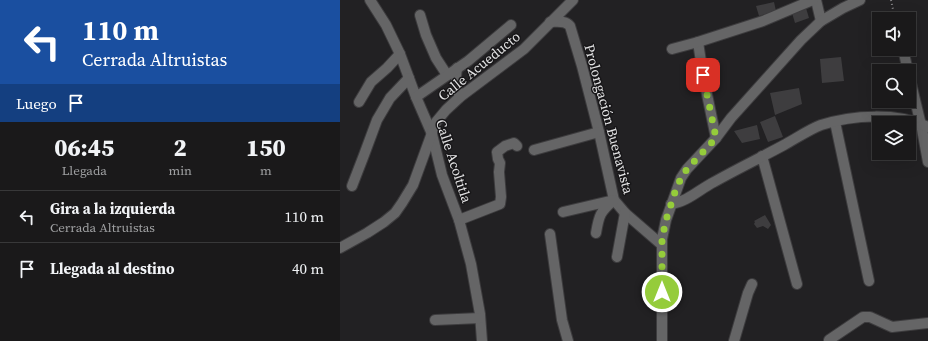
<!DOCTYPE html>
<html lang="es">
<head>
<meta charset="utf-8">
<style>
  body { margin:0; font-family:"Source Serif 4",serif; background:#232223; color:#f1f3f6; height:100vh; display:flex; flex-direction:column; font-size:15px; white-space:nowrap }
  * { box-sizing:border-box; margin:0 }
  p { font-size:13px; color:#9fa0a2 }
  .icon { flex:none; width:22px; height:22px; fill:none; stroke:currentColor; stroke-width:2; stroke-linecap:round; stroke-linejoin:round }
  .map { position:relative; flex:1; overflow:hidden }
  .side { display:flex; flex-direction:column; background:#1a191a; width:340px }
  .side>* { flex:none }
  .top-card { background:#1a4fa0; color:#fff; overflow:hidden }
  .controls { position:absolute; left:532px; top:12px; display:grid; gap:8px }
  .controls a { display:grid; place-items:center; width:44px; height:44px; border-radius:0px; background:#1a191a; box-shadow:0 4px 16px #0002,0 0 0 1px #383839; font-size:20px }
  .pin { position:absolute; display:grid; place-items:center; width:34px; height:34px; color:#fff; margin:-17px; border-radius:8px; box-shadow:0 2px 6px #0006 }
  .me { position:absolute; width:44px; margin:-22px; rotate:0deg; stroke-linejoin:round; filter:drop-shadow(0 0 3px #0008) }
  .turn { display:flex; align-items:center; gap:14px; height:84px; padding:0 16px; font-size:18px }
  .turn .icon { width:52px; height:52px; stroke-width:2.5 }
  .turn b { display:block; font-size:28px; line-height:34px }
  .then { display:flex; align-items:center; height:38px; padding:0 16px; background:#0003; gap:8px; font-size:15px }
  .eta { display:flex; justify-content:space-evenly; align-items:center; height:68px; text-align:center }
  .eta b { font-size:24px; font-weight:800; line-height:28px }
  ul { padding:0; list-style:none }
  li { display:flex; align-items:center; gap:12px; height:52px; padding:0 16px; border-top:1px solid #383839 }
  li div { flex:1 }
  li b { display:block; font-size:15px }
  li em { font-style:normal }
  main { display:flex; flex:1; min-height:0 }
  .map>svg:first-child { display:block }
  .building { fill:#3e3d3f }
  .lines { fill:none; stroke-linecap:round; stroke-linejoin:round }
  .minor-casing { stroke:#3d3c3e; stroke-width:12 }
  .path { stroke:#89888a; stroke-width:2; stroke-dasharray:1 3; stroke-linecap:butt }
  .minor { stroke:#656566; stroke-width:10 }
  .route { stroke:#95cc3b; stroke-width:7; stroke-dasharray:0 12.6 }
  .labels { text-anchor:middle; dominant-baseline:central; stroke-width:3; stroke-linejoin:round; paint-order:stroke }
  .street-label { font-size:14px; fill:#e4e4e5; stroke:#181719 }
</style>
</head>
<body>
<main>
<section class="side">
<div class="top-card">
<div class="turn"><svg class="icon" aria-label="left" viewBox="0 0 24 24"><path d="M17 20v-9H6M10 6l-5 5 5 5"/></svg><div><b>110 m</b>Cerrada Altruistas</div></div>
<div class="then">Luego<svg class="icon" aria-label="arrive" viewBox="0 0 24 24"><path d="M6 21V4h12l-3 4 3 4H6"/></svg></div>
</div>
<div class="eta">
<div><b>06:45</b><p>Llegada</p></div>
<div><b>2</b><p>min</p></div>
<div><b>150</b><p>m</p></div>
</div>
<ul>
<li><svg class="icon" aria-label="left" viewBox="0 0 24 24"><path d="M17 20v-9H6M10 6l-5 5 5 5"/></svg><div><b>Gira a la izquierda</b><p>Cerrada Altruistas</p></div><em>110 m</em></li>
<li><svg class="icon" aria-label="arrive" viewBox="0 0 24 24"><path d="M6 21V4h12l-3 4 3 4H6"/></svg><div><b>Llegada al destino</b></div><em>40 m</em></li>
</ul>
</section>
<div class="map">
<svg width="588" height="341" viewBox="0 0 588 341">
  <rect width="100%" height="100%" fill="#222123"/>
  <g class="building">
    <polygon points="434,2 436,11 419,16 416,6"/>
    <polygon points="466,8 469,18 455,23 452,13"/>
    <polygon points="501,57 504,81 482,83 480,59"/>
    <polygon points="459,88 462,104 435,115 430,93"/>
    <polygon points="435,116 443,137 428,142 420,122"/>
    <polygon points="417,125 420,139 402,143 394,131"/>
    <polygon points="425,215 431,225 428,229 423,226 417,228 414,224 415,222 414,221"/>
  </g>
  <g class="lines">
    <g class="minor-casing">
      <g id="minor">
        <polyline points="30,0 46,25 60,54 76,97 92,134 102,175 119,220 131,264 140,314 142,341"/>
        <polyline points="476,0 481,21"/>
        <polyline points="80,15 86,35 96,58 107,75"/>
        <path d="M 210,22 C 217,22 225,20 230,26 L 242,66 L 259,132 L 274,200 L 285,213 L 322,245"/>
        <polyline points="358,42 363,75 376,138"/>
        <polyline points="332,49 358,42 423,21 473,0"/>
        <polyline points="563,49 568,71"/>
        <path d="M 117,68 C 115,79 116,87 120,97"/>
        <polyline points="569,75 582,129 588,162"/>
        <polyline points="76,97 128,61 171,25"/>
        <polyline points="19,102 31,82 47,68 60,54"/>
        <polyline points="495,122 529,281"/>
        <polyline points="194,150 259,132"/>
        <polyline points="422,156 457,284"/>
        <polyline points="12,186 24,155 37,120 50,98 69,78"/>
        <path d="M 331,204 C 347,202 360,189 374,182 C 397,169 420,158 444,145 C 455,139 470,129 481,125 C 512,115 558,112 588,127"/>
        <path d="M 223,212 L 274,200 C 260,212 259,215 256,233"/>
        <polyline points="119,220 160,204 161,197 159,172 160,163 158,159 157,152 165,146 174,143 177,146"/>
        <polyline points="210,234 222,320 228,341"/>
        <polyline points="0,248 27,233 44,222 55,213 62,203 73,185 96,122 106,110 120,97 184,49 233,0"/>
        <polyline points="277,257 285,213"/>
        <polyline points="95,320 140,318"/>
        <polyline points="489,340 523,317 530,317 552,327 588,323"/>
        <polyline points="322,341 322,239 326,220 341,178 347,169 376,138 391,118 461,40 481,21 503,8 520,0"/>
        <polyline points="394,341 408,293 412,284"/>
      </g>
    </g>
    <polyline class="path" points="551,0 555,19"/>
    <use href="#minor" class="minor"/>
  </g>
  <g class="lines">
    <polyline class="route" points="322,292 322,239 326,220 335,192 341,178 347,169 376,138 363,75"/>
  </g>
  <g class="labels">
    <g class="street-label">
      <text transform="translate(139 66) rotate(-39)">Calle Acueducto</text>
      <text transform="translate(269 119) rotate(75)">Prolongación Buenavista</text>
      <text transform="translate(114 161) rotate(72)">Calle Acoltitla</text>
    </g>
  </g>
</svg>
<div class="controls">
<a><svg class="icon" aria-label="sound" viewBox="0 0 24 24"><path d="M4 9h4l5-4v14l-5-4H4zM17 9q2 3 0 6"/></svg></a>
<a><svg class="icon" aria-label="search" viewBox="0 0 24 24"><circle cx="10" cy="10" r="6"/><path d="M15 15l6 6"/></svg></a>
<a><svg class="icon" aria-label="layers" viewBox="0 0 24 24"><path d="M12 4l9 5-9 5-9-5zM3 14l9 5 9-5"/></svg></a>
</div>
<div class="pin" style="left:363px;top:75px;background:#d93025"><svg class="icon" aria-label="arrive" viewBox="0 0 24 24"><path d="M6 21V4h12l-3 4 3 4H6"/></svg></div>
<svg class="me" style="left:322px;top:292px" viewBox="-20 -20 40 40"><circle r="17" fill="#95cc3b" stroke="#fff" stroke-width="3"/><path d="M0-11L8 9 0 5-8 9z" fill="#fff"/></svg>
</div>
</main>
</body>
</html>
